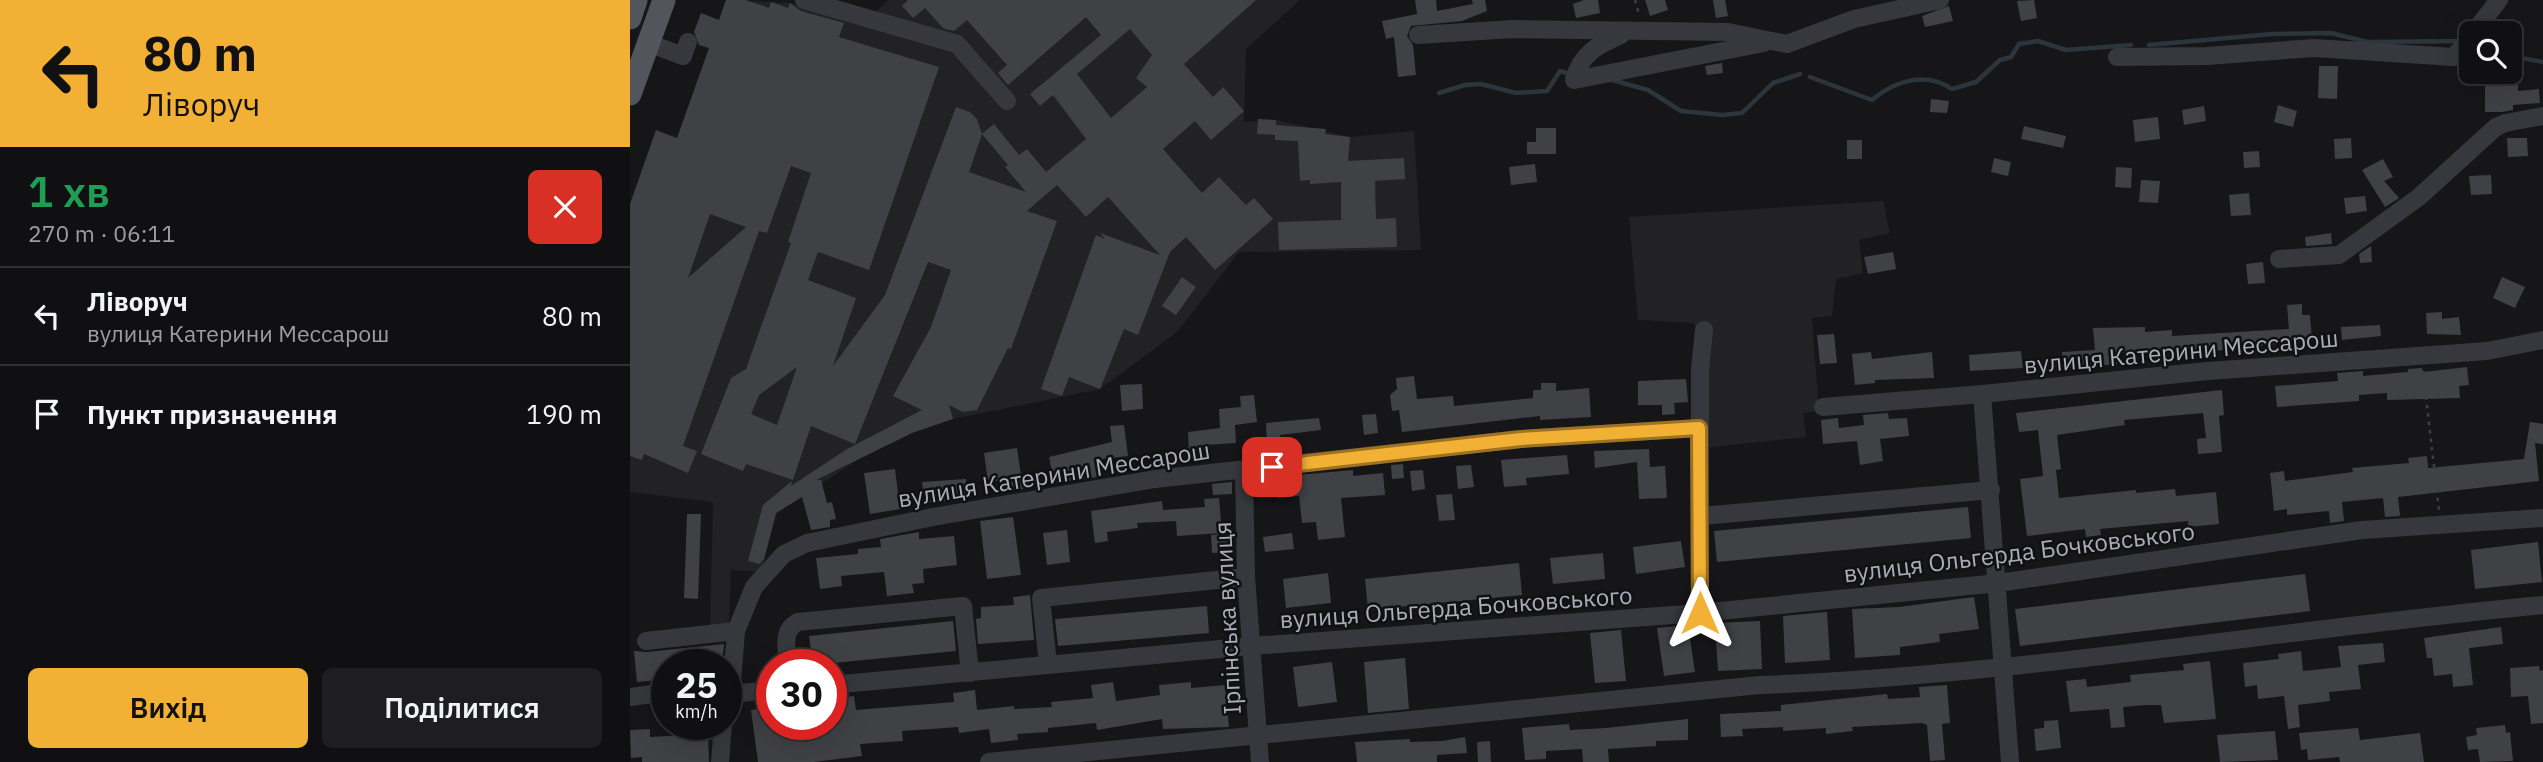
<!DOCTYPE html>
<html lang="uk">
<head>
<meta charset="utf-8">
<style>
  body { margin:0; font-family:"IBM Plex Sans",sans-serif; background:#1e1e20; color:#f1f3f6; height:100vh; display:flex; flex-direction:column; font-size:26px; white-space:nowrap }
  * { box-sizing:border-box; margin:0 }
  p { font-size:23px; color:#9c9d9f }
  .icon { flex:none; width:38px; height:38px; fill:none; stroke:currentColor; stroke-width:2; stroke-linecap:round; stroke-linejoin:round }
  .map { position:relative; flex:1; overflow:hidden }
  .details { display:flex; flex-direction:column; background:#101012; width:630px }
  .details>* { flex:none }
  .banner { background:#f2b134; color:#111; overflow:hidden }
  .buttons { position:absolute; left:1829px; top:21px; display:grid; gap:14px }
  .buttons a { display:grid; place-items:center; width:63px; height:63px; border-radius:10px; background:#101012; box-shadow:0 7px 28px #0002,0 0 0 2px #303032; font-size:35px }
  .speed { position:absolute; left:21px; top:649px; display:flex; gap:14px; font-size:35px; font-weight:700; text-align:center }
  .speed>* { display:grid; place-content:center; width:91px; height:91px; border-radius:50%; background:#101012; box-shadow:0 7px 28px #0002,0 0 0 2px #303032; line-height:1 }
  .speed small { font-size:18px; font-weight:400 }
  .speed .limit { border:10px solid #d22; background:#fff; color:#111 }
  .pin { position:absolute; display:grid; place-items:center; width:60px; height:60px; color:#fff; margin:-30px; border-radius:14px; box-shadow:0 4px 10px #0006 }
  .me { position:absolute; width:77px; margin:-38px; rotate:0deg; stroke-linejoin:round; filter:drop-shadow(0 0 5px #0008) }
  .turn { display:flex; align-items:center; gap:24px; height:147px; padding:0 28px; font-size:32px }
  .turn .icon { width:91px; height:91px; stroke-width:2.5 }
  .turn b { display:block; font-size:49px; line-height:60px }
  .round { display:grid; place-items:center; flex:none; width:74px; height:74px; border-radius:10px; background:#1e1e20 }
  .overview { display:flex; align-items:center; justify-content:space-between; height:119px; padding:0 28px }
  h1 { font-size:42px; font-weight:600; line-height:52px; color:#1e9e55 }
  .cta { display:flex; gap:14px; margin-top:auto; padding:14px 28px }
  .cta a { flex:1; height:80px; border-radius:10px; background:#f2b134; color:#111; font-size:28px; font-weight:600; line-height:80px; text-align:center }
  .cta a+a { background:#1e1e20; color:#f1f3f6 }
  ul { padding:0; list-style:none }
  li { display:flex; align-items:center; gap:21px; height:98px; padding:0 28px; border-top:2px solid #303032 }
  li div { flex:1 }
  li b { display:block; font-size:26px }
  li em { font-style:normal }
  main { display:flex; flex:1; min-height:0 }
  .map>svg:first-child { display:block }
  .built { fill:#222225 }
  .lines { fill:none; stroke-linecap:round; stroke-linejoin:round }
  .stream { stroke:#2c353c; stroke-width:4.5 }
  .building { fill:#404145; fill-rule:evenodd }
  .path { stroke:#3d3f44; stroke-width:2.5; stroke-dasharray:3.5 5; stroke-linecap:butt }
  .minor { stroke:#37383d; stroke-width:18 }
  .major { stroke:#53555c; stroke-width:23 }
  .route-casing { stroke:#9d7322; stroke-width:18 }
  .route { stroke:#f2b134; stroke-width:12 }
  .labels { text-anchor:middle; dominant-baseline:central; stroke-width:5; stroke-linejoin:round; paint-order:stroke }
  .street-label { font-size:24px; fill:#a8adb8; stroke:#111113 }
</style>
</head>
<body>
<main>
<section class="details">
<div class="banner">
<div class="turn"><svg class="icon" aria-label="left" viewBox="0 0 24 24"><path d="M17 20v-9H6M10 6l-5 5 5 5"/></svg><div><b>80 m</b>Ліворуч</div></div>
</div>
<div class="overview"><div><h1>1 хв</h1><p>270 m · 06:11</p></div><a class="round" style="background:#d93025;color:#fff"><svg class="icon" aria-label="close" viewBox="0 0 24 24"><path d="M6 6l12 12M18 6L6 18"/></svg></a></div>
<ul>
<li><svg class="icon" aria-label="left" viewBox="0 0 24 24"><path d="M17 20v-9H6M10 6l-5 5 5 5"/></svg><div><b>Ліворуч</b><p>вулиця Катерини Мессарош</p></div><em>80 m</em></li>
<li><svg class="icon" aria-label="arrive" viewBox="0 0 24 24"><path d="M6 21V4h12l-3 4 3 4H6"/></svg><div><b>Пункт призначення</b></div><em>190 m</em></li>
</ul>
<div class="cta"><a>Вихід</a><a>Поділитися</a></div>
</section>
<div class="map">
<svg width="1913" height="762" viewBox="0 0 1913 762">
  <rect width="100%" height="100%" fill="#161618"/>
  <g class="built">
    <polygon points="96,0 160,3 232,24 258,0 670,0 616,49 614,122 646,120 720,137 784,131 791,250 609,252 547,332 470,389 323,419 282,433 224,462 147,513 131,572 101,570 99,626 80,625 83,502 0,492 0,273"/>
    <polygon points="1253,201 1260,233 1229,240 1233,273 1206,279 1202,316 1182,318 1189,411 1173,413 1176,437 1075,448 1076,342 1063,323 1008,320 999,217"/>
  </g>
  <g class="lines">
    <g class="stream">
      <polyline points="1519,45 1642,34 1701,33 1737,42 1831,41"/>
      <polyline points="1880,56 1913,62"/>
      <path d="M 1180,77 L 1242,100 C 1264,81 1295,71 1322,89 L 1346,82 L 1370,60 L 1381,57 L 1389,44 L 1408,41 L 1436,50 L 1501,45"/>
      <polyline points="982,80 1018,90 1051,111 1092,115 1112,113 1143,83 1170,74"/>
      <polyline points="809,93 835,85 851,84 886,93 917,91 930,71 940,74"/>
    </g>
  </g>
  <g class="building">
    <path d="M 96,0 L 116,0 L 139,8 L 141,2 L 158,8 L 160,3 L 171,11 L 214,23 L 209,37 L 309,67 L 239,270 L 188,252 L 178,280 L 226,298 L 203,366 L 255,295 L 326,107 L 340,112 L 347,119 L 352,134 L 364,124 L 389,155 L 397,149 L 416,172 L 456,139 L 423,95 L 410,106 L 400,94 L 471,35 L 456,17 L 378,85 L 368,73 L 377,65 L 337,20 L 324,31 L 313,28 L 295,8 L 283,18 L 272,6 L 278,0 L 626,0 L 554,64 L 583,97 L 593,87 L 614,111 L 581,140 L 565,121 L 533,149 L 572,193 L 589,177 L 616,205 L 624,198 L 643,219 L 585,270 L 556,237 L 540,252 L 508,335 L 494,329 L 470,389 L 439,377 L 432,396 L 411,389 L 466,235 L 475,239 L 470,233 L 530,255 L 478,197 L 456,217 L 427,185 L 397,211 L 427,221 L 381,349 L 378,348 L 347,410 L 333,412 L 319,405 L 323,419 L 282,433 L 186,480 L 191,480 L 197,503 L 202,502 L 206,519 L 200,520 L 200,527 L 181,530 L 172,497 L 146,513 L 134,559 L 130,564 L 118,561 L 133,505 L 162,481 L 161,486 L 217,449 L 292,410 L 263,396 L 301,327 L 321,270 L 298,262 L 225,444 L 181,426 L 163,480 L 116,464 L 113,471 L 71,454 L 101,378 L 116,369 L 161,243 L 158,242 L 181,173 L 161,166 L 137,233 L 129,231 L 53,446 L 67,451 L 58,473 L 14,454 L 12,460 L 0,456 L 0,204 L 26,130 L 47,138 L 79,48 L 69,45 L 64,32 L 71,13 L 89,20 ZM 500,29 L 522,55 L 506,78 L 517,87 L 481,118 L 447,74 ZM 352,134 L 378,165 L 375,167 L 396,192 L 339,172 ZM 80,214 L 116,227 L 58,278 ZM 167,367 L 147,425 L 121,414 L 129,395 Z"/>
    <polygon points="785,0 806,0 807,11 843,4 842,0 855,0 857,11 832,21 781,26 777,36 783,45 786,75 768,77 764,37 756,39 752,21 787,14"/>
    <polygon points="954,0 968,0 970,13 946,18 943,4"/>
    <polygon points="1015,0 1035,0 1038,10 1020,16"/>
    <polygon points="1083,0 1095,0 1098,16 1086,18"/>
    <polygon points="1404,0 1407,18 1391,21 1387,1"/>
    <polygon points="1319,6 1323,21 1295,27 1292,16"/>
    <polygon points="1092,63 1093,73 1077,75 1075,66"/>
    <polygon points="1689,66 1708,66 1707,99 1688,98"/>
    <polygon points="1855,83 1888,84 1888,91 1909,89 1910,103 1883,105 1883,110 1872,112 1855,112"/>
    <polygon points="1301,99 1319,101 1317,113 1300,112"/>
    <polygon points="1648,105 1667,111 1663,127 1644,122"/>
    <polygon points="1574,106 1576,121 1554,125 1552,110"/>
    <polygon points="1528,117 1530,139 1505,142 1503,120"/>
    <polygon points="628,119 646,120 646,125 696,129 695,134 720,137 718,161 774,158 775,179 745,181 746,219 766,218 767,247 649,250 648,222 711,220 711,182 680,184 680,180 670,181 668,141 645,140 645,135 627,134"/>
    <polygon points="1394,126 1436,136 1433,148 1391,139"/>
    <polygon points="906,128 926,128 926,154 897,154 897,142 906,142"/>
    <polygon points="1721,138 1722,158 1705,159 1704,139"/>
    <polygon points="1877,138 1897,138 1898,156 1878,157"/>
    <rect x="1217" y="140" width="15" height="19"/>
    <polygon points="1629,151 1630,167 1614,168 1613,152"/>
    <polygon points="1364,158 1381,162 1378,176 1361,172"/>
    <polygon points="1753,159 1763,177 1754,181 1769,198 1755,207 1732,170"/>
    <polygon points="905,164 907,182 881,185 879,167"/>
    <polygon points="1486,167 1502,168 1501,188 1485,187"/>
    <polygon points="1861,175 1862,194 1841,195 1839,176"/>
    <polygon points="1511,180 1530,181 1528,203 1509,202"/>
    <polygon points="1619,193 1621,215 1601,216 1599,195"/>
    <polygon points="1735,196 1737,211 1716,214 1714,198"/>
    <polygon points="1701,233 1702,244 1676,246 1675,237"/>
    <polygon points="1741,246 1742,262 1730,263 1729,254"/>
    <polygon points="1263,252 1266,269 1238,274 1234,257"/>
    <polygon points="1633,262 1635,283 1618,284 1616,264"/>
    <polygon points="552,277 566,287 546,315 532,306"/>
    <polygon points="1872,277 1895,287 1885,308 1863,298"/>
    <polygon points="1672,304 1672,315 1680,315 1682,340 1557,354 1556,348 1489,353 1490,364 1433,368 1432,352 1465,350 1463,328 1515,327 1515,332 1542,330 1542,336 1659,329 1657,305"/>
    <polygon points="1812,312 1812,319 1829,317 1831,335 1797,334 1796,313"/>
    <polygon points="1750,325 1751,336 1712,340 1711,327"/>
    <polygon points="1204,334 1207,363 1190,364 1187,335"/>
    <polygon points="1391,351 1393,368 1340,371 1339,355"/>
    <polygon points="1241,352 1242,359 1302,352 1304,378 1245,380 1245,383 1225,385 1222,354"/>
    <polygon points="1837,367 1839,385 1829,386 1830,398 1757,400 1757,393 1729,395 1729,401 1647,407 1645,386 1708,381 1707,373 1733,371 1733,376 1778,372 1778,369 1792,368 1793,372"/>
    <polygon points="784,376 787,399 823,396 824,406 903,398 903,390 911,390 911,383 926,383 926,391 959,388 961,417 910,420 910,416 772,432 769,410 762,411 760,395 767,389 766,378"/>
    <polygon points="1056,379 1058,402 1044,403 1045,414 1032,415 1032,405 1008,405 1008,381"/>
    <polygon points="512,384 513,409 492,411 490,385"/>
    <polygon points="1592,390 1594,415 1589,416 1592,452 1568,454 1567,439 1576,438 1573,413 1494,420 1495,425 1427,435 1431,469 1426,470 1429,498 1506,490 1506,493 1545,489 1546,496 1586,492 1589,524 1558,527 1558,521 1470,529 1471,535 1456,537 1455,529 1397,536 1390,479 1413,476 1408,430 1389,432 1386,413"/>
    <polygon points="624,395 627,422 605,425 606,443 575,445 575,455 559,455 558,432 590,428 589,409 611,407 610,396"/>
    <polygon points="1258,413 1259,419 1277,418 1279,436 1250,439 1253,461 1230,465 1227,441 1193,444 1191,420 1208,418 1209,428 1234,425 1233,415"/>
    <polygon points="746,414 748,433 734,435 732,415"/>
    <polygon points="689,418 691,430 650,435 651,446 637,446 636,423"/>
    <polygon points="1900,422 1913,424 1913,444 1905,443 1909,481 1768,497 1770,516 1755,517 1753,498 1712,502 1714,521 1700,523 1699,511 1657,515 1657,509 1644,511 1640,473 1654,471 1655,481 1723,472 1722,468 1779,463 1778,458 1797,456 1798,468 1894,459"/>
    <polygon points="494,425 498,456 464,460 467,477 424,483 419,457 482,442 480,426"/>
    <polygon points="387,448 393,489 375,491 373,480 358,482 354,453"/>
    <polygon points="1019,449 1020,467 1035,466 1037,498 1009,499 1007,462 965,468 964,451"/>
    <polygon points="937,455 939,474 896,478 897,485 874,487 871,460"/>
    <polygon points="773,464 774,478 762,479 761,465"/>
    <polygon points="841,465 844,487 828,489 826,466"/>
    <polygon points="265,469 270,509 240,514 234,473"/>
    <polygon points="723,470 723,476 753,473 755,495 711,498 715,537 688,540 686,522 672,523 669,496 647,498 646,483 668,481 668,475"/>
    <polygon points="793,470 795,489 782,491 780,471"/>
    <polygon points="336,479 337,499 295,503 292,482"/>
    <polygon points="602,482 602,494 583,495 582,484"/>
    <polygon points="822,494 825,520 809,521 806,495"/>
    <polygon points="589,498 592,533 547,536 546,521 507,523 508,528 477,532 478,541 465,543 461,511 532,501 533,510 575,507 574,499"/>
    <polygon points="1338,507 1341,538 1087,562 1084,531"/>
    <polygon points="57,514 71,514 68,599 54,598"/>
    <polygon points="383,517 391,575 357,579 350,521"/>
    <polygon points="437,530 440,562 417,565 413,533"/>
    <polygon points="289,532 289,539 324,536 327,565 293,569 294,583 282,584 284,593 257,596 254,572 211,576 212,586 190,589 186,558 228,554 228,549 251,547 250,539"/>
    <polygon points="602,533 603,552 582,553 581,535"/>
    <polygon points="662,533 664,549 635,552 633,537"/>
    <polygon points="1051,541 1055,567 1006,574 1003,547"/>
    <polygon points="1908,542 1912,582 1845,589 1841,550"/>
    <polygon points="973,553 975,579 923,584 920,558"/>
    <polygon points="889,563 892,595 738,610 735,579"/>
    <polygon points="698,573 701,603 656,608 653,579"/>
    <polygon points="1675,574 1680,611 1390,646 1385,609"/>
    <polygon points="400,595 404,640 348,644 346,619 351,618 351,607 384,605 383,597"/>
    <polygon points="1344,597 1349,629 1309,634 1310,642 1270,647 1270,655 1225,658 1222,609 1269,607"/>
    <polygon points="577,606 579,633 428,646 425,619"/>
    <polygon points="1197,612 1200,660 1155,663 1153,616"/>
    <polygon points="323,621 326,651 183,665 179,636"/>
    <polygon points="1130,621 1132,669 1088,671 1085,623"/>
    <polygon points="1058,625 1065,672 1034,676 1027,628"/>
    <polygon points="1871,627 1873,644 1839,648 1843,685 1823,687 1822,674 1804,676 1802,658 1797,658 1794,638"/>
    <polygon points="991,630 996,681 965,683 960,633"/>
    <polygon points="1753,643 1755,662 1728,665 1731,689 1699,692 1700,701 1668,705 1670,727 1658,729 1654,696 1628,699 1627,685 1615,687 1613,663 1649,659 1648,654 1671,651 1673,671 1711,667 1708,646"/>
    <polygon points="94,644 92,665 37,665 37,679 7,682 4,651 17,652"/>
    <polygon points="775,658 779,709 738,713 734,662"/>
    <polygon points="1580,661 1586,719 1534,723 1531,705 1516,705 1493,707 1495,727 1481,728 1479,709 1440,712 1436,681 1456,679 1457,687 1501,682 1500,675 1554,670 1553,664"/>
    <polygon points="702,662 707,702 668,707 663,667"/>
    <polygon points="1909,666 1910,671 1913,670 1913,723 1901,724 1898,696 1881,697 1880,668"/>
    <polygon points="483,682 486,701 530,695 529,685 561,682 561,688 595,685 599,727 533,729 532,719 467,730 466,723 418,728 418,732 387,734 388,740 361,743 359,729 329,733 328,727 272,731 273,741 230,744 232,756 184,762 128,762 121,710 142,707 142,724 201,724 201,699 224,696 226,710 324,702 323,693 345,690 347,710 384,706 384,709 422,707 421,702 463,698 461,685"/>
    <polygon points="1317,685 1320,723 1312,724 1315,760 1300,761 1297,725 1292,723 1222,727 1223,731 1196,734 1196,728 1153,731 1153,727 1112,729 1113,736 1091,737 1090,714 1151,711 1151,705 1257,694 1258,699 1290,697 1289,687"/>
    <polygon points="1058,719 1058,740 1026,741 1026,746 978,749 979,762 953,762 952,749 916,751 916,759 895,760 892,728 939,724 940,730 976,728"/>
    <polygon points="1428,720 1431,748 1406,751 1404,729 1414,728 1414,721"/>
    <polygon points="1875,725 1876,733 1880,732 1883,761 1850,762 1848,749 1838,750 1836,737 1847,735 1846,728"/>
    <polygon points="1728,728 1730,740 1790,733 1794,762 1710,762 1709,757 1678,760 1677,749 1671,750 1669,733"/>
    <polygon points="20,729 20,737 78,734 79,762 12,762 12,757 1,758 0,730"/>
    <polygon points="1645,731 1648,760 1590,762 1587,735"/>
    <polygon points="835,737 837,753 807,755 807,762 727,762 725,742 780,739 780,742 813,741"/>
    <polygon points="860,741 861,762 848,762 847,742"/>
  </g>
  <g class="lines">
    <g class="path">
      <polyline points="1005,0 1009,14"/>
      <polyline points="1793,371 1809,510"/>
    </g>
    <g class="minor">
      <polyline points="174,0 327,44 377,101"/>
      <polyline points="1843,33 1869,0"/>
      <polyline points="788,35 883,29 1098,32 1157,44 1224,19 1310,0"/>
      <path d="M 991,35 C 968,45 951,53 944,80 L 1134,43"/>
      <polyline points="18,43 53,56 58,42"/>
      <polyline points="1487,57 1577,56 1684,48 1824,57 1841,36"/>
      <polyline points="1649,259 1709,255 1789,197 1866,127 1875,123 1913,116"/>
      <polyline points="1352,394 1380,762"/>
      <polyline points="1193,407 1352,394 1578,371 1857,351 1913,340"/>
      <polyline points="614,470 616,577 630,762"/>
      <polyline points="1071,516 1361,490"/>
      <polyline points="1070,613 1070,370 1074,330"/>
      <polyline points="16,641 106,631"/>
      <polyline points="418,664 411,598 616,577"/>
      <path d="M 158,665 C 157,648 151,631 168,622 L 333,606 L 340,673"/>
      <polyline points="201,685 622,646 1070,613 1368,583 1732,530 1913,518"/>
      <polyline points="101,694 106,631 124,587 154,554 177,543 303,517 525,479 891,439 1069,428"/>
      <polyline points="0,697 37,692"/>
      <polyline points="96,710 101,694 142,690"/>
      <polyline points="90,762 93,724"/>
      <path d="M 359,762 L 1130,685 C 1392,675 1652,629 1913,605"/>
    </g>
    <g class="major">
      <polyline points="0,18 6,0"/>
      <polyline points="0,94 34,0"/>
    </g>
  </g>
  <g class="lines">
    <g class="route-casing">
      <polyline id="route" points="642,467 891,439 1069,428 1070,613"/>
    </g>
    <use href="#route" class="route"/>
  </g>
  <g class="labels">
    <g class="street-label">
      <text transform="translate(1551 351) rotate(-5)">вулиця Катерини Мессарош</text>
      <text transform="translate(424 474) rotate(-9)">вулиця Катерини Мессарош</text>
      <text transform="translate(1389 552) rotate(-7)">вулиця Ольгерда Бочковського</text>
      <text transform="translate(826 607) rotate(-4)">вулиця Ольгерда Бочковського</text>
      <text transform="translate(597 618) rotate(-93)">Ірпінська вулиця</text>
    </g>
  </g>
</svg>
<div class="buttons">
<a><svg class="icon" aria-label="search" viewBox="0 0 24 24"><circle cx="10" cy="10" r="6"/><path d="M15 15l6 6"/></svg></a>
</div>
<div class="speed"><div>25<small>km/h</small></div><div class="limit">30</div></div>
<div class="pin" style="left:642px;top:467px;background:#d93025"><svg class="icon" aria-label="arrive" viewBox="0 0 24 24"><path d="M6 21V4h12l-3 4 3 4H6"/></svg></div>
<svg class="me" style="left:1070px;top:613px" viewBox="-20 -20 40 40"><path d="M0-17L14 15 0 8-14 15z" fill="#f2b134" stroke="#fff" stroke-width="4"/></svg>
</div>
</main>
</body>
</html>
